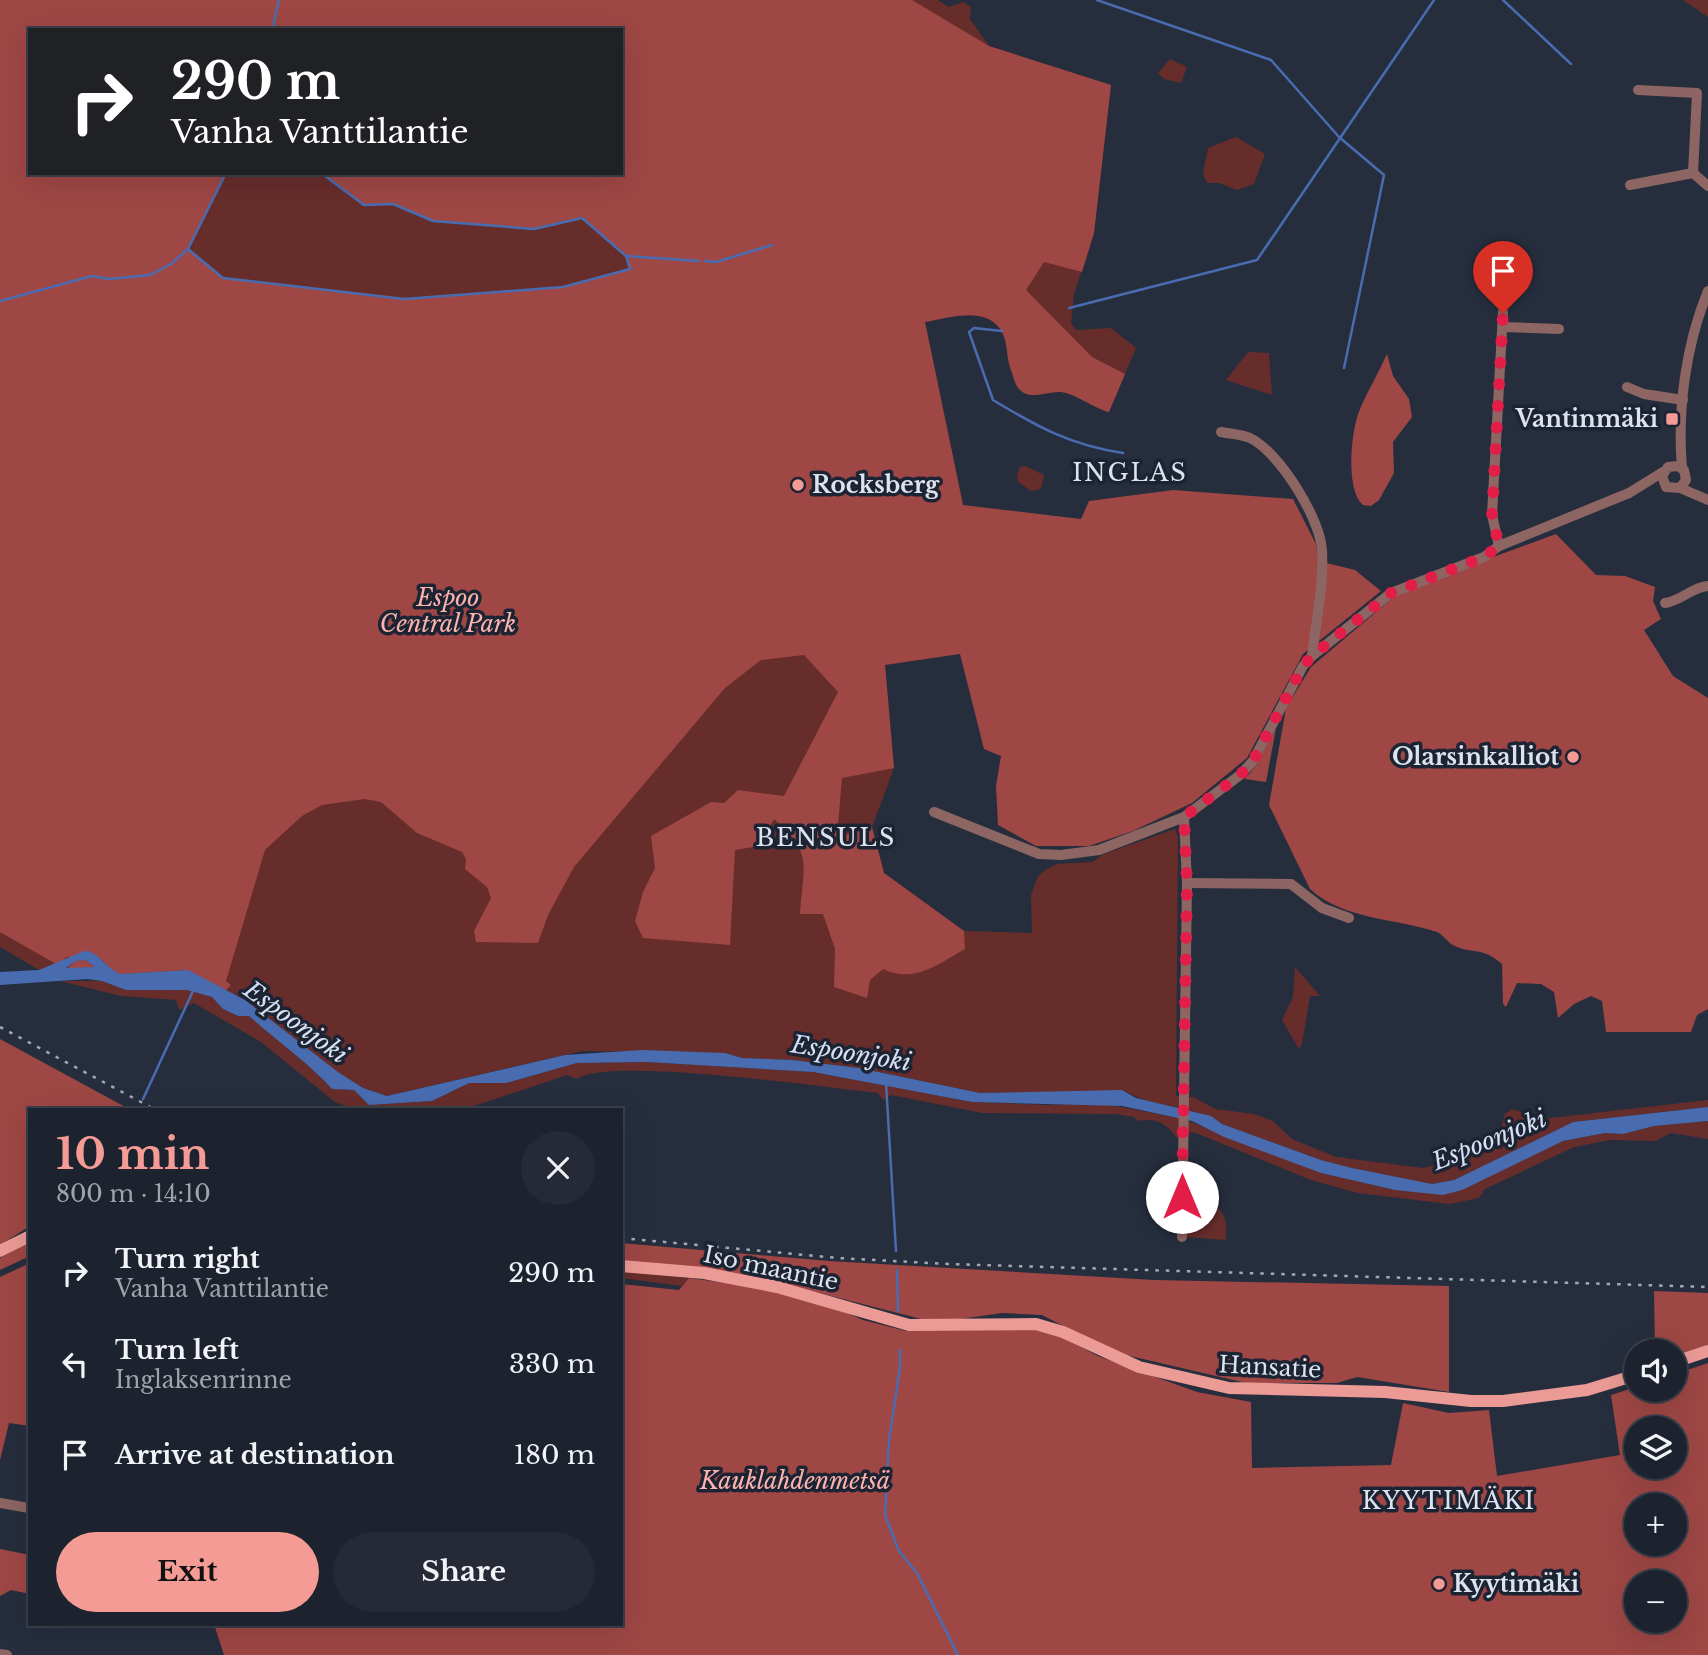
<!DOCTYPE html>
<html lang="en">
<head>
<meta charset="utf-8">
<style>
  body { margin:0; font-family:"Libre Baskerville",serif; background:#252a36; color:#f1f3f6; height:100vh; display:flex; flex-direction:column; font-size:26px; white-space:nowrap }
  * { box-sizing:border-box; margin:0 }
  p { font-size:23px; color:#a0a4aa }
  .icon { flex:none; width:38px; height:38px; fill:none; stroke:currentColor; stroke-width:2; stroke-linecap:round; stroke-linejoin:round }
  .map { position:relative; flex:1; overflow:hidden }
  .drawer { position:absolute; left:28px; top:1108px; width:595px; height:518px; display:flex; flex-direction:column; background:#1c222e; border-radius:0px; box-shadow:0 7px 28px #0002,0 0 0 2px #3a3f4a }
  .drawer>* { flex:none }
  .top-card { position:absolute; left:28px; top:28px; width:595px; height:147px; border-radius:0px; box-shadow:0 7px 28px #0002,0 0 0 2px #3a3f4a; background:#202124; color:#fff; overflow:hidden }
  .tools { position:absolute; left:1624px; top:1339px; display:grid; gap:14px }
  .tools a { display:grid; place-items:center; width:63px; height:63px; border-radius:50%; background:#1c222e; box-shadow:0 7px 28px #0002,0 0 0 2px #3a3f4a; font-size:35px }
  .pin { position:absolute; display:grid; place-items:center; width:60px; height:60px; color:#fff; margin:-72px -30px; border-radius:50% 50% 50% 0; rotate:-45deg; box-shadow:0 0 7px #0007 }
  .pin .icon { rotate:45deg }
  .me { position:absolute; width:77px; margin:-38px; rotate:0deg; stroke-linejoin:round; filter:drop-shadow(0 0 5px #0008) }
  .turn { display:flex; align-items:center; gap:24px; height:147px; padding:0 28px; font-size:32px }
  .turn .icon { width:91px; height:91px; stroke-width:2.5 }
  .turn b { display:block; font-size:49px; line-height:60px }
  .round { display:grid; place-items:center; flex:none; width:74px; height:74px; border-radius:37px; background:#252a36 }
  .head { display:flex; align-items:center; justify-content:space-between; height:119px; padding:0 28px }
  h1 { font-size:42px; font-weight:700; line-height:52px; color:#f59b96 }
  .action { display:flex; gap:14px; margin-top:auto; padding:14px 28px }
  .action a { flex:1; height:80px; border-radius:42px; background:#f59b96; color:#111; font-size:28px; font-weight:700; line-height:80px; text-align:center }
  .action a+a { background:#252a36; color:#f1f3f6 }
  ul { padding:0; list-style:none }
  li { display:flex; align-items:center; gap:21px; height:91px; padding:0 28px }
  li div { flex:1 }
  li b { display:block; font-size:26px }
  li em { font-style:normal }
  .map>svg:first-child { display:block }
  .green { fill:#672d2b; fill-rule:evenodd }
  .forest { fill:#9e4745; fill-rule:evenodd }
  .water { fill:#496cb1; fill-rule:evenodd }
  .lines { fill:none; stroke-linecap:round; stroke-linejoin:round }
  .stream { stroke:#496cb1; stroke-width:2.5 }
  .minor { stroke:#8d6562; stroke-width:10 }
  .major { stroke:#eb9a95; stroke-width:12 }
  .rail { stroke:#a2a9b5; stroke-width:2.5; stroke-dasharray:3.5 7; stroke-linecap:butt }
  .route { stroke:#e11d48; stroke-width:12; stroke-dasharray:0 21.6 }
  .poi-dot { fill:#f59b96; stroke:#1c2434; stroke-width:2.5 }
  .labels { text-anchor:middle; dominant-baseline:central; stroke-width:7; stroke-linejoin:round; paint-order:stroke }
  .poi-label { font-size:23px; font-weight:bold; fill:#dde3ee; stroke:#1c2434; text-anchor:end }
  .park-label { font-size:23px; font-style:italic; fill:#fdb2ad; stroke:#1c2434 }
  .street-label { font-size:23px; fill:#dde3ee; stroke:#1c2434 }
  .neighbourhood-label { font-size:24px; letter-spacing:2px; fill:#dde3ee; stroke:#1c2434 }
  .water-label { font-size:24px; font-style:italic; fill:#d5e0f4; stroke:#1c2434 }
</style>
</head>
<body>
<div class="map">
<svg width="1708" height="1655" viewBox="0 0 1708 1655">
  <rect width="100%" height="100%" fill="#262e3e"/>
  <g class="green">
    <path d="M 0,0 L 938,0 L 949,7 L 963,2 L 971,7 L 970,19 L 989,46 L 1111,85 L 1094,233 L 1074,294 L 1071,323 L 1076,330 L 1111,328 L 1136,348 L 1109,412 C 1093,408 1075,393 1060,392 C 1047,391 1030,401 1019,389 C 1015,385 1013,375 1011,370 C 1006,357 1008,345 1003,334 C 989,304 949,318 925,322 L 963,505 L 885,665 L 894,768 L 872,827 L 884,873 L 964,931 L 1032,933 L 1031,895 L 1038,876 L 1047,869 L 1057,864 L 1092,862 L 1104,854 L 1175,829 L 1178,837 L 1176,1096 L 1193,1097 L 1215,1109 L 1254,1114 L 1273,1121 L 1292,1139 L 1336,1157 L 1423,1168 L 1444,1163 L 1495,1135 L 1502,1125 L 1505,1114 L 1512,1109 L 1542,1119 L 1708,1100 L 1708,1107 L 1573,1122 L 1454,1180 L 1432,1184 L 1352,1168 L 1321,1160 L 1222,1124 C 1194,1104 1153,1109 1125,1091 L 980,1093 L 859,1068 L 793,1060 L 742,1058 L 725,1053 L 582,1051 L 387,1096 L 363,1088 L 338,1072 L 240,996 L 225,991 L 56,964 L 39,970 L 0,947 ZM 30,30 L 621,30 L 621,173 L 30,173 Z"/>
    <polygon points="1683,0 1708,0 1708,17"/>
    <polygon points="1170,59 1187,67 1181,83 1164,79 1158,73"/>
    <polygon points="1236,137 1265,154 1254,184 1237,190 1219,183 1207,183 1203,173 1208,148"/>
    <polygon points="1248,352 1269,353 1272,395 1226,380"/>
    <polygon points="1025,466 1044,475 1041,489 1031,491 1018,482 1017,474 1020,467"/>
    <polygon points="1295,967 1320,996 1310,996 1302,1044 1299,1049 1282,1020 1293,997"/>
    <path d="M 60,981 L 102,981 L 126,990 L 188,990 L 212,997 L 223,1009 L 238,1016 L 249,1016 C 276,1040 310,1064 332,1089 L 354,1090 L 369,1105 L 432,1101 L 469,1083 L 506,1083 L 577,1063 L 647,1062 L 813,1072 L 972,1102 L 1047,1105 L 1100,1103 L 1179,1118 L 1179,1140 C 1167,1124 1158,1117 1137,1121 L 1134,1117 L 1114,1114 L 982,1113 L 891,1095 L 883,1100 L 878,1093 C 832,1088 605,1056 577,1079 L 567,1075 L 465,1109 L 353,1109 L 335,1102 L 261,1042 L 194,1003 L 179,1010 L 176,1000 L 121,996 Z"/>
    <polygon points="1188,1121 1321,1173 1395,1190 1456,1192 1563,1141 1605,1133 1623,1134 1654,1126 1708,1121 1708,1139 1671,1133 1655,1141 1610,1140 1574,1147 1485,1189 1479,1198 1449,1204 1358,1193 1311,1180 1196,1133 1184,1131"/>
    <path d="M 1185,1160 C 1192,1171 1195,1184 1204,1193 C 1221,1212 1228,1211 1226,1240 L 1185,1237 Z"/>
    <polygon points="621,1271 689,1278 682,1286 621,1278"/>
  </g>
  <g class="forest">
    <path d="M 0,0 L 912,0 L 989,46 L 1111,85 L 1094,233 L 1082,272 L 1044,262 L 1026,290 L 1092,357 L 1125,374 L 1109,412 C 1093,408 1075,393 1060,392 C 1047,391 1030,401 1019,389 C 1015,385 1013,375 1011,370 C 1006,357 1008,345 1003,334 C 989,304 949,318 925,322 L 963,505 L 1081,519 L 1089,501 L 1173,490 L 1293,499 L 1316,544 L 1318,561 L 1355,570 L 1381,591 L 1303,654 L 1247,758 L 1192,803 L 1133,831 L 1089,846 L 1036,846 L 998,825 L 996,786 L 1001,756 L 984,749 L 960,654 L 885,665 L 894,768 L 842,778 L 837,837 L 872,827 L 884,873 L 964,931 L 965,949 C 938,964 914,984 883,969 L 870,980 L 867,998 L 834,987 L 835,949 L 823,914 L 800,914 C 803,864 814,854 774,819 L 759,846 L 735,850 L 730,945 L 643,938 L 635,921 L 643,892 L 655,868 L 651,836 L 711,802 L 724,803 L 738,790 L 784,796 L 838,692 L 804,655 L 761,660 L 725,688 L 574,867 L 548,915 L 538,943 L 476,942 L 474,931 L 491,898 L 487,887 L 465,869 L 466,859 L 462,852 L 417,833 L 381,802 L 365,799 L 322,805 L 302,816 L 265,850 L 226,981 L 231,985 L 225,991 L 188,970 L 121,974 L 113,971 L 100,958 L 67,957 L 56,964 L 0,932 ZM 30,30 L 621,30 L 621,173 L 321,173 L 364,205 L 393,204 L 433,221 L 534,229 L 582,218 L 626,256 L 630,269 L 563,287 L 404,299 L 224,278 L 188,249 L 226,173 L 30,173 Z"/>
    <path d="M 1387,354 L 1393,376 L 1409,399 L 1412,417 L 1393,442 L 1394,473 L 1379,500 L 1371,506 L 1363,505 C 1345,490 1351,429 1360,409 C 1368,390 1379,372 1387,354 Z"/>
    <path d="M 1556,534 L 1596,575 L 1625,576 L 1655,587 L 1653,601 L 1661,619 L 1644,630 L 1673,676 L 1708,698 L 1708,1009 L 1697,1015 L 1691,1032 L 1606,1032 L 1602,1001 L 1591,996 L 1574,1004 L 1558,1018 L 1554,992 L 1541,984 L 1517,983 L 1506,1007 L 1503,1004 L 1502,964 C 1482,946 1473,955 1453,945 C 1447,942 1444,935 1437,932 C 1395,918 1344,920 1310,889 L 1269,805 L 1286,708 L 1311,667 L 1395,596 L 1409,588 Z"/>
    <polygon points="1276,728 1266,782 1245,779 1257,764"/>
    <polygon points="85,960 95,967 66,969 76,961"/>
    <polygon points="0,1039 129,1109 30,1110 30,1226 0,1245"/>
    <polygon points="30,1242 30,1256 0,1270 0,1258"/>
    <polygon points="621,1243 829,1261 1154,1280 1449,1286 1449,1392 1357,1377 1337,1383 1246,1383 1113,1352 1042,1315 1002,1313 947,1321 925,1320 749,1275 621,1262"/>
    <polygon points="30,1263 30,1426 9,1423 0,1460 0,1277"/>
    <path d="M 689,1278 L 750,1286 L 829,1305 L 863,1320 L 906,1331 L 1021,1325 L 1058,1335 L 1098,1356 L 1197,1392 L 1251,1402 L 1252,1468 L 1391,1465 L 1403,1403 L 1449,1413 L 1489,1410 L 1497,1476 L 1620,1455 L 1611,1395 L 1636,1387 L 1636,1390 L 1675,1390 L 1675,1374 L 1708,1363 L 1708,1655 L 224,1655 L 214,1624 L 621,1624 L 621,1284 L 679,1290 ZM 1636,1428 L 1675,1428 L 1675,1466 L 1636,1466 ZM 1636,1505 L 1675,1505 L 1675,1544 L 1636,1544 ZM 1636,1582 L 1675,1582 L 1675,1620 L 1636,1620 Z"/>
    <polygon points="1654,1291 1708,1293 1708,1345 1675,1356 1675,1351 1655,1351"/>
    <polygon points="0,1549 30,1555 30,1594 11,1590 0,1596"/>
  </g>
  <path class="water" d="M 84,951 C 100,951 105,969 121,974 L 188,970 L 245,1000 L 338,1072 L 363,1088 L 387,1096 L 565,1055 L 642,1050 L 725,1053 L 742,1058 L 793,1060 L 859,1068 L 980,1093 L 1122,1090 L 1136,1098 L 1211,1116 L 1222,1124 L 1321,1160 L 1352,1168 L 1432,1184 L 1454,1180 L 1573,1122 L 1708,1107 L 1708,1121 L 1654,1126 L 1623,1134 L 1605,1133 L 1563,1141 L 1462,1190 L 1443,1195 L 1395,1190 L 1321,1173 L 1224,1137 L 1192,1121 L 1122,1106 L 972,1102 L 813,1072 L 647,1062 L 577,1063 L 506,1083 L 469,1083 L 432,1101 L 369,1105 L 354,1090 L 332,1089 C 310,1064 276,1040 249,1016 L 238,1016 L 223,1009 L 212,997 L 187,990 L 126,990 L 102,981 L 87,979 L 0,985 L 0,972 L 39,970 ZM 85,960 L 95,967 L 66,968 L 76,961 Z"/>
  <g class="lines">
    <g class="stream">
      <polyline points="1097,0 1271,60 1339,137 1384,175 1344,368"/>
      <polyline points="1503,0 1571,64"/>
      <polyline points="272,30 279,0"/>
      <polyline points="188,249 223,278 404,299 563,287 630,269 626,256 582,218 534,229 433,221 393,204 364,205 321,173"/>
      <polyline points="626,256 699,261"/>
      <polyline points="705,261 716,262 772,245"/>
      <polyline points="0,301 92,276 109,279 150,275 171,264 188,249 226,173"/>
      <polyline points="1069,308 1257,260 1434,0"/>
      <path d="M 1002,331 L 974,328 L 969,332 L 993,400 C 1038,427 1070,445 1123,453"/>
      <polyline points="886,1083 896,1251"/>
      <polyline points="143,1099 193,991"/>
      <polyline points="897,1270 898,1311"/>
      <polyline points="900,1350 900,1368 889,1440 885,1515 899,1551 917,1573 958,1655"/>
    </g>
    <g class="minor">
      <polyline points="1638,90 1697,93 1693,173 1708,186"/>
      <polyline points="1630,185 1693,173"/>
      <polyline points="1503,327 1559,329"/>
      <polyline points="1627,387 1644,394 1683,400"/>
      <path d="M 1221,432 C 1230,434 1243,434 1252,439 C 1280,454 1320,518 1322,550 C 1324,585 1316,621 1312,656"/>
      <path d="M 1682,468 C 1677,410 1686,344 1708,291"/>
      <polyline points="1680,488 1686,480 1684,470 1678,466 1668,467 1662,476 1666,487 1680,488 1708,500"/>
      <polyline points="1499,546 1492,515 1503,312"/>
      <path d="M 1665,603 C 1681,601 1692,587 1708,586"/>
      <polyline points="934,812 1039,854 1061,855 1099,850 1184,817 1240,775 1253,761 1303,666 1312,656 1391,593 1484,557 1499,546 1629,493 1663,472"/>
      <polyline points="1187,883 1291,884 1322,908 1349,918"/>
      <polyline points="1182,1237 1187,883 1184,817"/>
      <polyline points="0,1503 29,1508"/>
      <polyline points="0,1654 7,1655"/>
    </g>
    <g class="major">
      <polyline points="0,1251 30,1236"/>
      <polyline points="621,1266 704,1273 777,1287 909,1325 1036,1324 1063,1332 1139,1367 1229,1388 1385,1392 1471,1401 1503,1401 1587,1390 1636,1375"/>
      <polyline points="1675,1362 1708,1351"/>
    </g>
    <g class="rail">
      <polyline points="0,1027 156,1110"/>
      <polyline points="621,1238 838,1258 948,1264 1708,1287"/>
    </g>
  </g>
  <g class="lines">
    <polyline class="route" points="1182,1197 1187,883 1184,817 1240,775 1253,761 1303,666 1312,656 1391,593 1484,557 1499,546 1492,515 1503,313"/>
  </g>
  <g class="poi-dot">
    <rect x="1665" y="412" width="14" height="14" rx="3.5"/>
    <circle cx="798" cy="485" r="7"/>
    <circle cx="1573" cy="757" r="7"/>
    <circle cx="1439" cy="1584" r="7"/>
  </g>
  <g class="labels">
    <g class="poi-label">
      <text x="1658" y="419">Vantinmäki</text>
      <text x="812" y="485" text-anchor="start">Rocksberg</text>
      <text x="1559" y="757">Olarsinkalliot</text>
      <text x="1453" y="1584" text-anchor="start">Kyytimäki</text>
    </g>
    <g class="park-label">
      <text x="448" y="598">Espoo<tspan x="448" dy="26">Central Park</tspan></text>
      <text x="795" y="1481">Kauklahdenmetsä</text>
    </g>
    <g class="street-label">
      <text transform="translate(771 1268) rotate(12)">Iso maantie</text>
      <text transform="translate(1270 1367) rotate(3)">Hansatie</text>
    </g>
    <g class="neighbourhood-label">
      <text x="1130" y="472">INGLAS</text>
      <text x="826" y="837">BENSULS</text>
      <text x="1449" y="1500">KYYTIMÄKI</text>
    </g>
    <g class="water-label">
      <text transform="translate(296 1022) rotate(36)">Espoonjoki</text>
      <text transform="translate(851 1053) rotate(9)">Espoonjoki</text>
      <text transform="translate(1489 1140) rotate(-22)">Espoonjoki</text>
    </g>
  </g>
</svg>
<div class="tools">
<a><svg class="icon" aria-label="sound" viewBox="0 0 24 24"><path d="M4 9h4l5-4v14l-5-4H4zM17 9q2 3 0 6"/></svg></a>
<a><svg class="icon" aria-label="layers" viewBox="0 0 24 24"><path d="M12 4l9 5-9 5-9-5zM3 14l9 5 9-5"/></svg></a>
<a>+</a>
<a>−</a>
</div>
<div class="pin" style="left:1503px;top:313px;background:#d93025"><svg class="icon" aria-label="arrive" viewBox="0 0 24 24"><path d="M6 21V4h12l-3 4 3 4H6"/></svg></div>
<svg class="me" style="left:1182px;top:1197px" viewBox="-20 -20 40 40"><circle r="19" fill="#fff"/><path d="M0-13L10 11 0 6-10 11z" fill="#e11d48"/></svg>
<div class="top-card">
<div class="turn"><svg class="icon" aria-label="right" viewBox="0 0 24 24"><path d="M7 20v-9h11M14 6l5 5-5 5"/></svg><div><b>290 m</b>Vanha Vanttilantie</div></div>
</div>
<section class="drawer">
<div class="head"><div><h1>10 min</h1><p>800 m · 14:10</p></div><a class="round"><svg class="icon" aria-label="close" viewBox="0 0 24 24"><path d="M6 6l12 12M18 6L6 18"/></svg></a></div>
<ul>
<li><svg class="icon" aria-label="right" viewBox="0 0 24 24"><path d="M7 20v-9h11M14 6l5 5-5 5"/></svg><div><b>Turn right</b><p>Vanha Vanttilantie</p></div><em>290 m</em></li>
<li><svg class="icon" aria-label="left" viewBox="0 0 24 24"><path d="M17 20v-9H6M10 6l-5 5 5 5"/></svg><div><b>Turn left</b><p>Inglaksenrinne</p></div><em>330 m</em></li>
<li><svg class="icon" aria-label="arrive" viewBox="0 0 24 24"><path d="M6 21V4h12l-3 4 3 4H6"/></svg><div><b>Arrive at destination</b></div><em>180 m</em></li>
</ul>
<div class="action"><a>Exit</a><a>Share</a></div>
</section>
</div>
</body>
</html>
